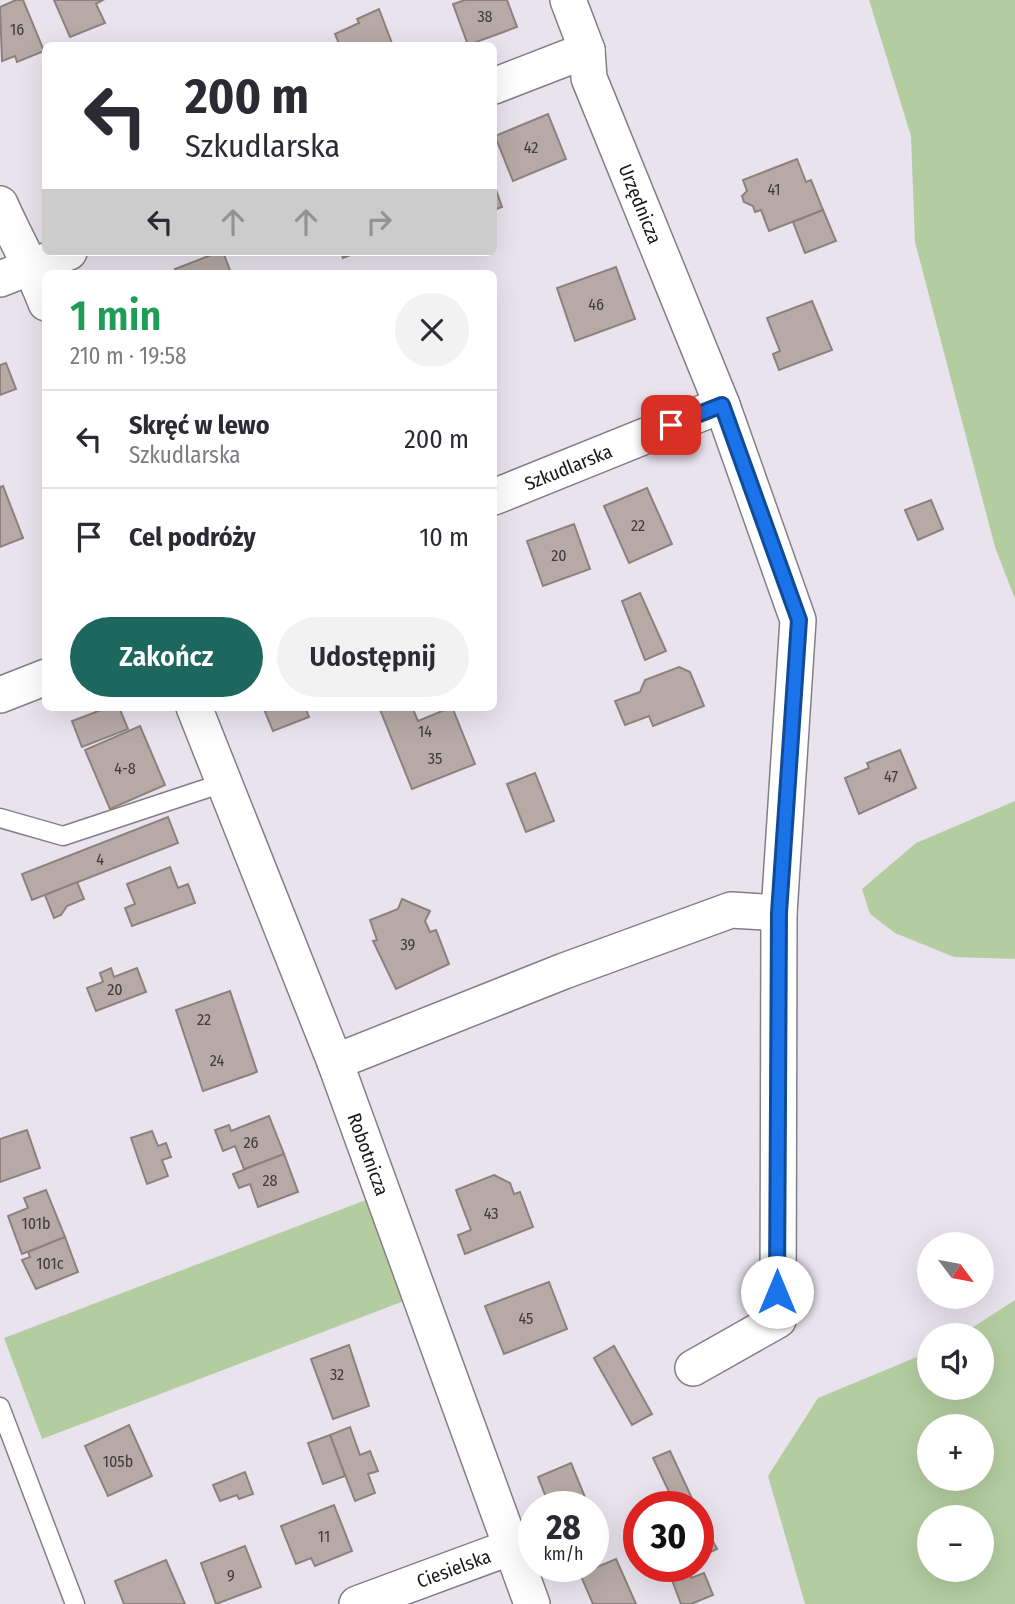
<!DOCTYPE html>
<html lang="pl">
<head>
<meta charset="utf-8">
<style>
  body { margin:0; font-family:"Fira Sans Condensed",sans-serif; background:#f2f2f3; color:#2b2b33; height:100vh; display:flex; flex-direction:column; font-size:26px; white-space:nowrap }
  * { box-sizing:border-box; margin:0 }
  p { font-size:23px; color:#7c7c81 }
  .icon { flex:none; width:38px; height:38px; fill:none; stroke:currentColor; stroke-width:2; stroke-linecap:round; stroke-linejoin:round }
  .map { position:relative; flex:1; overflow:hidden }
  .sheet { position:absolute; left:42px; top:270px; width:455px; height:441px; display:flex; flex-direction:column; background:#fff; border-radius:10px; box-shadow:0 7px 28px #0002 }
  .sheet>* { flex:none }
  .top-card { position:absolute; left:42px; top:42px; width:455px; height:214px; border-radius:10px; box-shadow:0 7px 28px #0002; background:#fff; color:#2b2b33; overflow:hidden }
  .needle { width:46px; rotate:122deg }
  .tools { position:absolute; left:917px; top:1232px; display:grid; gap:14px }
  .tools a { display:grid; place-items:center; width:77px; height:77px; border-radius:50%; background:#fff; box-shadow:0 7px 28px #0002; font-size:35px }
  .speed { position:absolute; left:518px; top:1491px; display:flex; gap:14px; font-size:35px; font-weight:700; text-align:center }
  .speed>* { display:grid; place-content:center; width:91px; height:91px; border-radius:50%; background:#fff; box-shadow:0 7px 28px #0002; line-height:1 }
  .speed small { font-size:18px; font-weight:400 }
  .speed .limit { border:10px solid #d22; background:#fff; color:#111 }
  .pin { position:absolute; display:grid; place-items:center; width:60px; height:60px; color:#fff; margin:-30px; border-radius:14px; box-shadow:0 4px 10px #0006 }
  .me { position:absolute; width:77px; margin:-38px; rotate:0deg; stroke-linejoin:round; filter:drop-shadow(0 0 5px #0008) }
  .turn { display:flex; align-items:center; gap:24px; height:147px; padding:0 28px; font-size:32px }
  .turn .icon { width:91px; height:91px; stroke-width:2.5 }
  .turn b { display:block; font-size:49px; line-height:60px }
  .lanes { display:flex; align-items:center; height:66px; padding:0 28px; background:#0003; justify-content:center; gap:35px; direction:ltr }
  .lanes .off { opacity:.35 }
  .round { display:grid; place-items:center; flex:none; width:74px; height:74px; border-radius:37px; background:#f2f2f3 }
  .head { display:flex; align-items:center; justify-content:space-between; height:119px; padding:0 28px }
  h1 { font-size:42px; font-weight:600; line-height:52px; color:#1e9e55 }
  .primary-button { display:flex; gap:14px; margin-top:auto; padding:14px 28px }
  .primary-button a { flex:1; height:80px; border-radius:42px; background:#1e675f; color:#fff; font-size:28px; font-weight:600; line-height:80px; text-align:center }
  .primary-button a+a { background:#f2f2f3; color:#2b2b33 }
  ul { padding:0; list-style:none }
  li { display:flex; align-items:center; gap:21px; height:98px; padding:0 28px; border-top:2px solid #e1e1e2 }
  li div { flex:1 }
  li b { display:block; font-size:26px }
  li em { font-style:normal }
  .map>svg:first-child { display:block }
  .green { fill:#b4cda0; fill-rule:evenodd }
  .building { fill:#b6a9a6; stroke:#8d817e; stroke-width:2 }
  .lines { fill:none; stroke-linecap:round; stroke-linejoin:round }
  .lane-casing { stroke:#837f88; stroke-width:21 }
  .street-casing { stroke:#837f88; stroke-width:38 }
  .lane { stroke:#fff; stroke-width:18 }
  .street { stroke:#fff; stroke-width:35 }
  .route-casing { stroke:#114b97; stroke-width:18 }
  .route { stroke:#1a73e8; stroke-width:12 }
  .labels { text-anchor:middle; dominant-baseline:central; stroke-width:5; stroke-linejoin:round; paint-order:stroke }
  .number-label { font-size:16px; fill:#403b3d }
  .street-label { font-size:19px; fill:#18161a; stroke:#fff }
</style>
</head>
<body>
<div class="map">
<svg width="1015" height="1604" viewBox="0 0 1015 1604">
  <rect width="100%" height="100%" fill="#e8e3ed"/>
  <g class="green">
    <polygon points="869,0 1015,0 1015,599 995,547 915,242 911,136"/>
    <polygon points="1015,801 1015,959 954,957 895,933 870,914 862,889 916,843"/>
    <polygon points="366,1200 404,1301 42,1439 4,1338"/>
    <path d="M 1015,1300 L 1015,1604 L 805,1604 L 768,1476 L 818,1398 L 929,1352 L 929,1388 L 982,1388 L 982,1335 L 961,1335 ZM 929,1426 L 982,1426 L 982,1479 L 929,1479 ZM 929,1517 L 982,1517 L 982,1570 L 929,1570 Z"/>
  </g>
  <g class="building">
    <polygon points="16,0 23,0 44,51 17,62 15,56 2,61 0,7"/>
    <polygon points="54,0 103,0 96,4 105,23 70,37"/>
    <polygon points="465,0 507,0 517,27 468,45 453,4"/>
    <polygon points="379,9 393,46 340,46 335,34 359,23 357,19"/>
    <polygon points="548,114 566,159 513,181 495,136"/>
    <polygon points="797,159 806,182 811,180 823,210 769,231 761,210 755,212 753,206 744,202 742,196 747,191 743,180"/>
    <polygon points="494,184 502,207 494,210"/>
    <polygon points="823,210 836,241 805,253 793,222"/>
    <polygon points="219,252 223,252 231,273 177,273 175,269"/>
    <polygon points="341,252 358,252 343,258"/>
    <polygon points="616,267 635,319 575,341 557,288"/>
    <polygon points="812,301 832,350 779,370 773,354 780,351 767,318"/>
    <polygon points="6,363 16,389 0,395 0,365"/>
    <polygon points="3,486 23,538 0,547 0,487"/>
    <polygon points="647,488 672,544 629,563 604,506"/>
    <polygon points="931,500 943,529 918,540 905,510"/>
    <polygon points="574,524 590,569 543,586 527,541"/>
    <polygon points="640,593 666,651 645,660 622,601"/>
    <polygon points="679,667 690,672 704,706 653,726 649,716 625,725 615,701 640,692 645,680"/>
    <polygon points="109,707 119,707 128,729 82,747 72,721"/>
    <polygon points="263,707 305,707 309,717 273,731"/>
    <polygon points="379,707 412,707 418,721 452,707 475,764 412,789"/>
    <polygon points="140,726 165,785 110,809 85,750"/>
    <polygon points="900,750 916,788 859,814 845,778 869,768 867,763"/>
    <polygon points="535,773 554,821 526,832 507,784"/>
    <polygon points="168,817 178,843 32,900 22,874"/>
    <polygon points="170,867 178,888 188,884 195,903 132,926 125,908 135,904 127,884"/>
    <polygon points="77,882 84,899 67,906 61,915 54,918 45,895"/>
    <polygon points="402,899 430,911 425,921 430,932 436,930 449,964 396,989 373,941 377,940 370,920 398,909"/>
    <polygon points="111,968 114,977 137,968 146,992 96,1011 87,988 103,982 100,973"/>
    <polygon points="230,991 257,1072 203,1091 176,1010"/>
    <polygon points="269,1116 284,1154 244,1169 235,1146 223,1151 215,1130 229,1125 231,1131"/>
    <polygon points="27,1130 40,1168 0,1182 0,1139"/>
    <polygon points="152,1131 158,1146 166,1143 171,1157 162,1160 168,1176 147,1184 131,1138"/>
    <polygon points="284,1154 298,1192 258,1207 250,1184 239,1188 233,1174"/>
    <polygon points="494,1175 510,1183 514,1194 520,1192 533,1227 465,1254 458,1235 471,1230 456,1190"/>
    <polygon points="46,1190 65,1237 22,1254 8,1216 28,1208 24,1198"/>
    <polygon points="65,1237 78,1272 36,1289 22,1260 30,1257 28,1252"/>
    <polygon points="549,1282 567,1329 504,1354 485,1306"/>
    <polygon points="349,1345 369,1406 333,1419 311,1359"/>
    <polygon points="614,1346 652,1414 632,1425 594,1358"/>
    <polygon points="129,1425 152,1476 108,1496 85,1446"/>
    <polygon points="350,1427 360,1455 370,1451 378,1471 368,1474 375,1493 355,1501 330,1435"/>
    <polygon points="330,1435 345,1476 323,1484 308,1443"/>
    <polygon points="670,1451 695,1505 696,1507 665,1507 663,1502 672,1498 653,1458"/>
    <polygon points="571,1463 589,1507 550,1507 538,1477"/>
    <polygon points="245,1472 253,1494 239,1499 237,1495 220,1501 213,1485"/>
    <polygon points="334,1505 352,1551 315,1566 311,1558 296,1564 281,1526"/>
    <polygon points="698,1511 717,1549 702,1556 698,1552"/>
    <polygon points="245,1546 261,1587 216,1604 201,1563"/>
    <polygon points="616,1559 636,1604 593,1604 580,1574"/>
    <polygon points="166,1560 185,1604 124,1604 115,1581"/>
    <polygon points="690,1573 691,1578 704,1573 713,1595 691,1604 681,1604 672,1580"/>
  </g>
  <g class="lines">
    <g class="lane-casing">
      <g id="lane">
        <polyline points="0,818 63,836 223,783"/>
        <polyline points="0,1407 75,1604"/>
      </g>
    </g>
    <g class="street-casing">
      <g id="street">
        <polyline points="494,86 587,50"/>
        <path d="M 0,204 C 15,238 33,268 46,303"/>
        <polyline points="0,279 69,252"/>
        <path id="s1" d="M 494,497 L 722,405"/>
        <polyline points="0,695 46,677"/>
        <path id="s2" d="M 194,707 L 335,1062 L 532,1604"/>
        <polyline points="335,1062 564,971 731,910 779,913 798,620 722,405 589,78 587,50 568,0"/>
        <polyline points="693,1368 778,1320 779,913"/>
        <path id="s3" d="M 357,1604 L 511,1547"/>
      </g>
    </g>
    <use href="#lane" class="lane"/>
    <use href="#street" class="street"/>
  </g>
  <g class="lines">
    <g class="route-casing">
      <polyline id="route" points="671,425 722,405 799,620 779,913 777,1292"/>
    </g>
    <use href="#route" class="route"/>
  </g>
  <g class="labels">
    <g class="number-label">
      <text x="485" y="16">38</text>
      <text x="17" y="29">16</text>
      <text x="531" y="147">42</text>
      <text x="774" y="189">41</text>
      <text x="596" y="304">46</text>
      <text x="638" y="525">22</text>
      <text x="559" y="555">20</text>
      <text x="425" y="731">14</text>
      <text x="435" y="758">35</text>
      <text x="125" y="768">4-8</text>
      <text x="891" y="776">47</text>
      <text x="100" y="859">4</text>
      <text x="408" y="944">39</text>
      <text x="115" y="989">20</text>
      <text x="204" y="1019">22</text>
      <text x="217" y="1060">24</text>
      <text x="251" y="1142">26</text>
      <text x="270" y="1180">28</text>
      <text x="491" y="1213">43</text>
      <text x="36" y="1223">101b</text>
      <text x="50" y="1263">101c</text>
      <text x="526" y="1318">45</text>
      <text x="337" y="1374">32</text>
      <text x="118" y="1461">105b</text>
      <text x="324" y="1536">11</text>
      <text x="231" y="1575">9</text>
    </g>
    <g class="street-label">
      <text transform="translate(640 204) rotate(68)">Urzędnicza</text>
      <text stroke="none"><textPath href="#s1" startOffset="80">Szkudlarska</textPath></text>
      <text stroke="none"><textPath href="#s2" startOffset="480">Robotnicza</textPath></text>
      <text stroke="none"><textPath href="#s3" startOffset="103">Ciesielska</textPath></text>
    </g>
  </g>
</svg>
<div class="tools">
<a><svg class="needle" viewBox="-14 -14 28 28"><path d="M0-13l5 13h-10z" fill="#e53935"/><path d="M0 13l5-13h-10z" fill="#7c7c81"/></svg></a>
<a><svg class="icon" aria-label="sound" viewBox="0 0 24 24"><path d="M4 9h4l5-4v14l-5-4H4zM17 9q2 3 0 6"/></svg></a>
<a>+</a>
<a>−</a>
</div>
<div class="speed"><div>28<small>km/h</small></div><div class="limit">30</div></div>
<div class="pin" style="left:671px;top:425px;background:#d93025"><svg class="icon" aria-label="arrive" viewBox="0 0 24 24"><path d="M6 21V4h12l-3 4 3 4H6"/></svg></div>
<svg class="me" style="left:777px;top:1292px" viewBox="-20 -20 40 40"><circle r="19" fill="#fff"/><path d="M0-13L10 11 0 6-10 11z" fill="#1a73e8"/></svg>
<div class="top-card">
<div class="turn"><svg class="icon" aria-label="left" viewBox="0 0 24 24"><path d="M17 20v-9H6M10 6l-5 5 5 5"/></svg><div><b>200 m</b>Szkudlarska</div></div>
<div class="lanes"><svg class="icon" aria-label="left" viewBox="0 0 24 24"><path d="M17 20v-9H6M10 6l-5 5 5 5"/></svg><svg class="icon off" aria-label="ahead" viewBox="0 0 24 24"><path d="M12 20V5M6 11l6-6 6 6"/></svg><svg class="icon off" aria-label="ahead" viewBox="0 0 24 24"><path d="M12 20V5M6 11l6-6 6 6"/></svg><svg class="icon off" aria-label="right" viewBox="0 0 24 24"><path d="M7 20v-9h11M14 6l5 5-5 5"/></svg></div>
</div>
<section class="sheet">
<div class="head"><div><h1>1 min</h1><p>210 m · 19:58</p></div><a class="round"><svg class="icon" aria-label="close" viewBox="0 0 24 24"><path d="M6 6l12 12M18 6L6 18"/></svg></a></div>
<ul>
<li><svg class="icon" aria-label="left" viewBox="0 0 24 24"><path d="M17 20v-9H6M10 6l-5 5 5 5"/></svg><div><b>Skręć w lewo</b><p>Szkudlarska</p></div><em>200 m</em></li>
<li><svg class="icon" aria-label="arrive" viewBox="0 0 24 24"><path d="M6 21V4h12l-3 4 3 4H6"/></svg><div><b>Cel podróży</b></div><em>10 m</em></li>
</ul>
<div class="primary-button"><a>Zakończ</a><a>Udostępnij</a></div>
</section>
</div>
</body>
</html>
